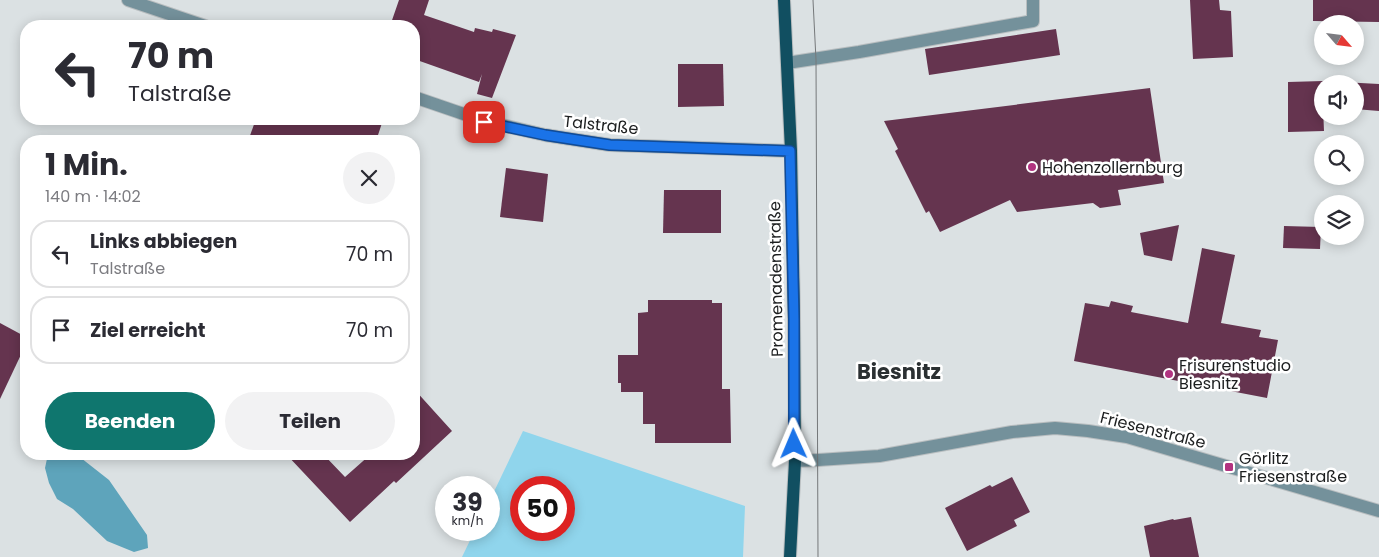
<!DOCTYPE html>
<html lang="de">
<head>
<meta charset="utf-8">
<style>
  body { margin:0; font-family:Poppins,sans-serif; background:#f2f2f3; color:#2b2b33; height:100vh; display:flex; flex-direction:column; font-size:19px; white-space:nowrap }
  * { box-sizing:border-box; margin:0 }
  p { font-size:16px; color:#7c7c81 }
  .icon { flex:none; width:28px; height:28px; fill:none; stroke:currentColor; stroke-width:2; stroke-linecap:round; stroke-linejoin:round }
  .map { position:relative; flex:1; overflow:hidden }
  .sheet { position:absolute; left:20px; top:135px; width:400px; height:325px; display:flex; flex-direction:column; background:#fff; border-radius:20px; box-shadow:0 2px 12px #0003 }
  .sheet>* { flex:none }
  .banner { position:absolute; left:20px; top:20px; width:400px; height:105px; border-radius:20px; box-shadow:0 2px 12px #0003; background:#fff; color:#2b2b33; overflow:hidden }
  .needle { width:32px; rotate:118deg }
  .tools { position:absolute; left:1314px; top:15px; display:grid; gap:10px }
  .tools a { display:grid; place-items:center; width:50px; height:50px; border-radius:50%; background:#fff; box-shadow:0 2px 12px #0003; font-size:25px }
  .speed { position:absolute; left:435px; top:476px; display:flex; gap:10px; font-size:25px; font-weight:700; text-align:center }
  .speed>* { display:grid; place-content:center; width:65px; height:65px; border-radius:50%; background:#fff; box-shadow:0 2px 12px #0003; line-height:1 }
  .speed small { font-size:12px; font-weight:400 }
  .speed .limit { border:8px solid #d22; background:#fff; color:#111 }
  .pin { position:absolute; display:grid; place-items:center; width:42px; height:42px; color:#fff; margin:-21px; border-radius:10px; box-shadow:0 2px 8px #0006 }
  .me { position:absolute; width:55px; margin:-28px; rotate:359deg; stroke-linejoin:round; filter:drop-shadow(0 0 4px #0008) }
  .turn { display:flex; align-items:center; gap:18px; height:105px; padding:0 25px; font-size:22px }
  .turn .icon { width:65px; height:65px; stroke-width:2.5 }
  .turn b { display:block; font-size:35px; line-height:42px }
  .round { display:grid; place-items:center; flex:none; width:52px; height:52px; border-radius:26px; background:#f2f2f3 }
  .head { display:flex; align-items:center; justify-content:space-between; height:85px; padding:0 25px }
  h1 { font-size:30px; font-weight:700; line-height:38px }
  .button { display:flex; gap:10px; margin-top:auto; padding:10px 25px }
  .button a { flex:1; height:58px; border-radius:30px; background:#0f766e; color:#fff; font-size:20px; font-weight:700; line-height:58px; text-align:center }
  .button a+a { background:#f2f2f3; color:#2b2b33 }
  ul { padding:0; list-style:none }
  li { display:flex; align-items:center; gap:15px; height:68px; margin:0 10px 8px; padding:0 15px; border:2px solid #e1e1e2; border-radius:20px }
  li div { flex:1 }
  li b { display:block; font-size:19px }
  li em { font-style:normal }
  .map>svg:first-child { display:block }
  .green { fill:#90d5ec; fill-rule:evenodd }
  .water { fill:#5ea4bb }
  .building { fill:#65344f }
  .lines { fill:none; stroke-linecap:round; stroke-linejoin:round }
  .minor-casing { stroke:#b9bec0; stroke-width:14 }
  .major-casing { stroke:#b9bec0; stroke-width:14 }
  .minor { stroke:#74919b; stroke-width:12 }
  .major { stroke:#114f61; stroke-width:12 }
  .tram { stroke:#75787a; stroke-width:1 }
  .route-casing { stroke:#114b97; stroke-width:12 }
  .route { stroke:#1a73e8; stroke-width:9 }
  .poi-dot { fill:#b23380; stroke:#fff; stroke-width:2 }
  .labels { text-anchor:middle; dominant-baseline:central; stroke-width:5; stroke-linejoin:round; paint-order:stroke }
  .street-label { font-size:16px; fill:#1c1e1f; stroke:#fff }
  .poi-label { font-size:16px; fill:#1c1e1f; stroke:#fff; text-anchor:start }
  .district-label { font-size:21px; font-weight:bold; fill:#2b3032; stroke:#fff }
</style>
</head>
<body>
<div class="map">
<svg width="1379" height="557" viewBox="0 0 1379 557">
  <rect width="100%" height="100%" fill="#dbe1e3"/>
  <path class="green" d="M 523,431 L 745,506 L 743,557 L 462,557 L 475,530 L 489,530 L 489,502 ZM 521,488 L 564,488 L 564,530 L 521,530 Z"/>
  <polygon class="water" points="48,454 72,454 81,458 109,480 147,535 148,548 134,552 107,541 73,509 57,499 49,483 45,468"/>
  <g class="building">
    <polygon points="399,0 429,0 424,15 474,32 475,28 492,32 493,29 516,35 492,98 477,94 482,74 479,82 414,59 414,26 390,26"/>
    <polygon points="1190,0 1219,0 1220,10 1231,11 1233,57 1193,59"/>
    <polygon points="1313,0 1379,0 1379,22 1313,21"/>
    <polygon points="1056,29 1060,55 929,75 925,49"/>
    <polygon points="678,64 723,64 724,106 678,107"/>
    <polygon points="1323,81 1379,84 1379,111 1355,109 1355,84 1322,84 1324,131 1288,132 1288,82"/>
    <polygon points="1150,88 1164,183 1118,190 1121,205 1100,208 1093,203 1017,212 1010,200 940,232 929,211 926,213 895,151 898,149 884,121"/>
    <polygon points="256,119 369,119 382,123 376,141 248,141"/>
    <polygon points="506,168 548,174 543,222 500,217"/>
    <polygon points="664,190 721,190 721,233 663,233"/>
    <polygon points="1179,225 1172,261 1144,255 1140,233"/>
    <polygon points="1284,226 1321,227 1320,249 1283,248"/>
    <polygon points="1202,248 1235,255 1221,323 1261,330 1259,337 1278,340 1267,398 1074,361 1085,303 1109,307 1111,301 1133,306 1131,312 1188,323"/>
    <polygon points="648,300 712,300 712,303 722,303 722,389 730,389 731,443 655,443 655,424 643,424 643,392 621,392 621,383 618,383 618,355 638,355 638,313 648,312"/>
    <polygon points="0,323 26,337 26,344 0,399"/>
    <polygon points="414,389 452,431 396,483 394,481 350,522 286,454 323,454 345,477 371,454 414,454"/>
    <polygon points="1012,477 1030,512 1014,520 1017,526 967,551 945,508 990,485 992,487"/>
    <polygon points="1191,517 1199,557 1150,557 1144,526 1173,519 1174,520"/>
  </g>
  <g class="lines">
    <g class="minor-casing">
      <g id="minor">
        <polyline points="128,0 205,26"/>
        <polyline points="787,63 859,52 1033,21 1033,0"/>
        <polyline points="414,97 484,121 545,135 610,145 791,151"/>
        <polyline points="795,461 818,460 879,456 1012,432 1055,428 1088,431 1127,437 1379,511"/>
      </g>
    </g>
    <g class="major-casing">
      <polyline id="major" points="784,0 791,151 794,319 795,461 790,557"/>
    </g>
    <use href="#minor" class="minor"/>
    <use href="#major" class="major"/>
    <polyline class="tram" points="813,0 816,60 818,557"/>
  </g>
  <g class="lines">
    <g class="route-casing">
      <polyline id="route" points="484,122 545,135 610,145 790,151 794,319 794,444"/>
    </g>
    <use href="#route" class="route"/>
  </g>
  <g class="poi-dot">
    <circle cx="1032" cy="167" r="5"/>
    <circle cx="1169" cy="374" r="5"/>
    <rect x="1224" y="462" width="10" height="10" rx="2.5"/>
  </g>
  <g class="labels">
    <g class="street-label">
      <text transform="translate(601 125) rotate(6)">Talstraße</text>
      <text transform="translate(776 279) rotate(-91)">Promenadenstraße</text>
      <text transform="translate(1153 430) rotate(14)">Friesenstraße</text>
    </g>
    <g class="poi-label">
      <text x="1042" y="167">Hohenzollernburg</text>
      <text x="1179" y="365">Frisurenstudio<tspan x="1179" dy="18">Biesnitz</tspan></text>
      <text x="1239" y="458">Görlitz<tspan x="1239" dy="18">Friesenstraße</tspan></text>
    </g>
    <g class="district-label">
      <text x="899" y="371">Biesnitz</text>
    </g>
  </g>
</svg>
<div class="tools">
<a><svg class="needle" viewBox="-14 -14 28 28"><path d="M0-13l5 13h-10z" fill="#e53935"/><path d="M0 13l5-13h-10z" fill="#7c7c81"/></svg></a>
<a><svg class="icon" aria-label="sound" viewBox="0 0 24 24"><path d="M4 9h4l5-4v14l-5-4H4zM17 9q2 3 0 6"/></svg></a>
<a><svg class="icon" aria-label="search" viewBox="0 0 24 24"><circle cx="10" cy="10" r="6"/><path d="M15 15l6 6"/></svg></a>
<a><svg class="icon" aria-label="layers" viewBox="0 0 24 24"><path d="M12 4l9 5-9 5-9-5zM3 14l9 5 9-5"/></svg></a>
</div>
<div class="speed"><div>39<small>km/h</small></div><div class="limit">50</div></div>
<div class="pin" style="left:484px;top:122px;background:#d93025"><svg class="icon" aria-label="arrive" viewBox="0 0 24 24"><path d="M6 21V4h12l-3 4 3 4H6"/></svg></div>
<svg class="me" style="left:794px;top:444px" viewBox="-20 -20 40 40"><path d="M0-17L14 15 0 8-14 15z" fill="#1a73e8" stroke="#fff" stroke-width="4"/></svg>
<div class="banner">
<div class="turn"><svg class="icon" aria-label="left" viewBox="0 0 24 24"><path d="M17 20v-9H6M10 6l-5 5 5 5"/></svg><div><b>70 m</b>Talstraße</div></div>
</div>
<section class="sheet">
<div class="head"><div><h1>1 Min.</h1><p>140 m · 14:02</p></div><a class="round"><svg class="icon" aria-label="close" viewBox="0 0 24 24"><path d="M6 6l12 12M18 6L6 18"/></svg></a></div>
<ul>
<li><svg class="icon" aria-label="left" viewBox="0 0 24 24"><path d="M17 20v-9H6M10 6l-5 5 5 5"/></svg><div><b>Links abbiegen</b><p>Talstraße</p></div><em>70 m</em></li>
<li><svg class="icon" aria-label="arrive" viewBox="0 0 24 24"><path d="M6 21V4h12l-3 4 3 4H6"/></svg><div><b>Ziel erreicht</b></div><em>70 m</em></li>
</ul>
<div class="button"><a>Beenden</a><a>Teilen</a></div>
</section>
</div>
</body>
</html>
